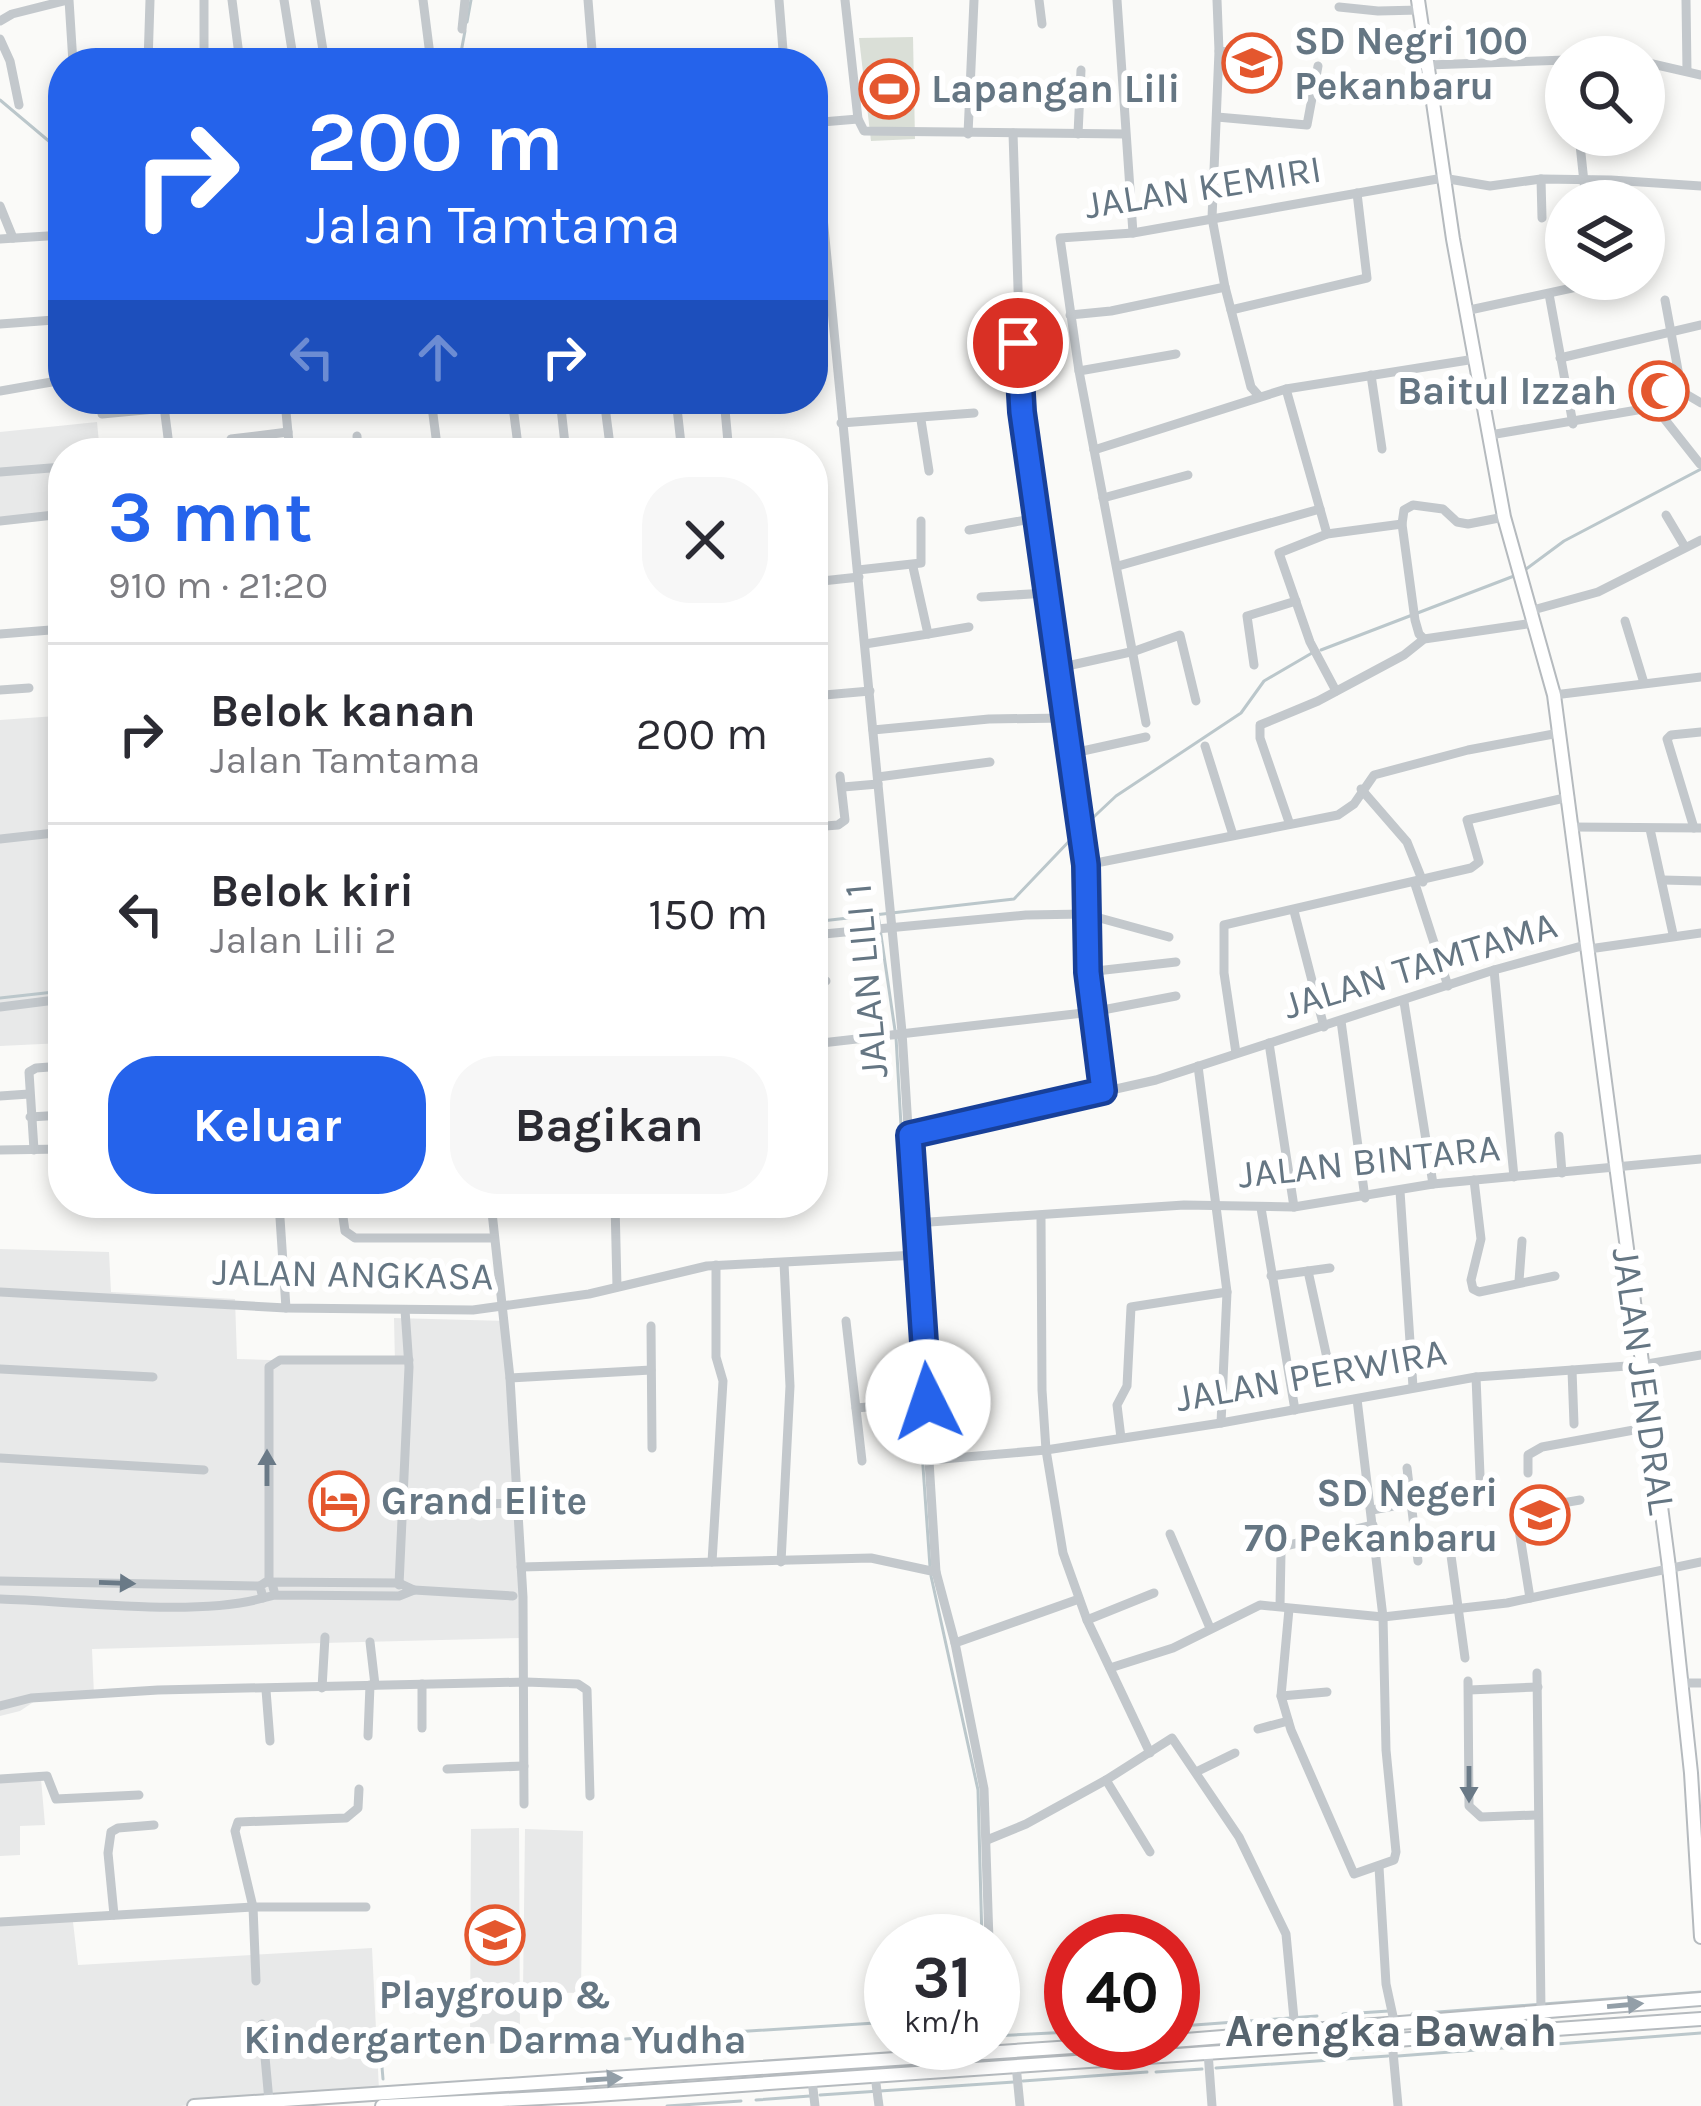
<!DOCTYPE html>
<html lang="id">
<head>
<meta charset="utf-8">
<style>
  body { margin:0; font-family:Karla,sans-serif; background:#f7f7f7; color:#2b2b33; height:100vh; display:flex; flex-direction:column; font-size:45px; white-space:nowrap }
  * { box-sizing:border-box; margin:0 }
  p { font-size:39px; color:#7c7c81 }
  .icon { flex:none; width:66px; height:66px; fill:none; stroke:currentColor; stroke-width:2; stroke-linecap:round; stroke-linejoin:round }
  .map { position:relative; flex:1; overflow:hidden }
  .sheet { position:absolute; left:48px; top:438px; width:780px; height:780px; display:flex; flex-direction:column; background:#fff; border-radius:48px; box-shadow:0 6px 18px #0003 }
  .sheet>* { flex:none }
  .top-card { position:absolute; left:48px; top:48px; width:780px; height:366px; border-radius:48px; box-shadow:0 6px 18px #0003; background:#2563eb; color:#fff; overflow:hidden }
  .controls { position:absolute; left:1545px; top:36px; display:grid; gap:24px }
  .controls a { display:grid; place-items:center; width:120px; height:120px; border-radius:50%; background:#fff; box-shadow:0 6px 18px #0003; font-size:60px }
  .speed { position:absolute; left:864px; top:1914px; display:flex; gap:24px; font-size:60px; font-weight:700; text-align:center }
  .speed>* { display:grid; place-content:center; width:156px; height:156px; border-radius:50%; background:#fff; box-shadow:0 6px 18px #0003; line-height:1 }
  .speed small { font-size:30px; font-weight:400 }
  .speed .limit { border:18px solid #d22; background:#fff; color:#111 }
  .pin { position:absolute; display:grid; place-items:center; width:102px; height:102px; color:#fff; margin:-51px; border:6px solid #fff; border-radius:50%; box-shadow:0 3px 12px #0007 }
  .me { position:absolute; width:132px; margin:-66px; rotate:356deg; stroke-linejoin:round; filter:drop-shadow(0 0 9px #0008) }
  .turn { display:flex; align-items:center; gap:42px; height:252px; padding:0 60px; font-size:54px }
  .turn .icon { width:156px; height:156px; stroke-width:2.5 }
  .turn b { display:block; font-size:84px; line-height:102px }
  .lanes { display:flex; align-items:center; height:114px; padding:0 60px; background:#0003; justify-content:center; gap:60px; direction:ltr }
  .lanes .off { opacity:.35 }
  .round { display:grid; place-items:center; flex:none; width:126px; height:126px; border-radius:48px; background:#f7f7f7 }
  .head { display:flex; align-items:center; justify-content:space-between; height:204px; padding:0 60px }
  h1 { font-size:72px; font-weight:700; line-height:90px; color:#2563eb }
  .primary-button { display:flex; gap:24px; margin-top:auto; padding:24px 60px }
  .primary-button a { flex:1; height:138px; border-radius:48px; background:#2563eb; color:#fff; font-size:48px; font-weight:700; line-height:138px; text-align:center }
  .primary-button a+a { background:#f7f7f7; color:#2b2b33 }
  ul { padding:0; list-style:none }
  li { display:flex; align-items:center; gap:36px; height:180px; padding:0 60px; border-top:3px solid #e1e1e2 }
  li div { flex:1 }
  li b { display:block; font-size:45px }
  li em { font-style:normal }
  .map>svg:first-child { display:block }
  .built { fill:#e8e9e9 }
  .green { fill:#dadfd7 }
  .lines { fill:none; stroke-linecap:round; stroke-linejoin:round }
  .stream { stroke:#bbc7cb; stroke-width:3 }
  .major-casing { stroke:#b5babe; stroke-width:16 }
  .minor { stroke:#c3c8cc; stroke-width:9 }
  .major { stroke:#fff; stroke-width:12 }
  .oneway { fill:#6a7a87 }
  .oneway2 { fill:#939fa8 }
  .route-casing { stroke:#184099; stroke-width:30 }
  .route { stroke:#2563eb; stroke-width:21 }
  .labels { text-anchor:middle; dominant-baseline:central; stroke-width:12; stroke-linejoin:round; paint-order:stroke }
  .poi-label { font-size:39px; font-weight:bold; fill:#657683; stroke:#fff; text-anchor:start }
  .street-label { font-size:39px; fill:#657683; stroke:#fff }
  .quarter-label { font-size:45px; font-weight:bold; fill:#57646e; stroke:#fff }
</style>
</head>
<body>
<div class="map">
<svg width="1701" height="2106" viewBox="0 0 1701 2106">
  <rect width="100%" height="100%" fill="#fafaf8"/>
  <g class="built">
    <polygon points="97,422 100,453 63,453 63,517 0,525 0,432"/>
    <polygon points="56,716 63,786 63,1043 0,1046 0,720"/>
    <polygon points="0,1249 109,1252 111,1292 235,1299 237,1359 395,1364 394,1318 507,1321 521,1638 92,1649 94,1695 38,1699 20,1711 0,1716"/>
    <polygon points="41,1779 45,1825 20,1826 20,1855 0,1856 0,1783"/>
    <polygon points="519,1828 520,2042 470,2045 471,1829"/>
    <polygon points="525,1829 583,1831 581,1993 523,1992"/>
    <polygon points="73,1922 78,1965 372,1948 379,2090 180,2106 0,2106 0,1923"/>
  </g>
  <polygon class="green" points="913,37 915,139 871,141 859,38"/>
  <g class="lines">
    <g class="stream">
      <polyline points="467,22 471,0"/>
      <polyline points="459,63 465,31"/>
      <polyline points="0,100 63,153"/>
      <polyline points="1522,572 1564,541 1701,469"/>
      <polyline points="1321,650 1514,576"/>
      <polyline points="1083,827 1116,796 1241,713 1264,681 1312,653"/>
      <polyline points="878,915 896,1037 908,1249"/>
      <polyline points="813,922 1014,899 1076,834"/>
      <polyline points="0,998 63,991"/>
      <polyline points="908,1259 918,1399"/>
      <polyline points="919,1409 930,1567"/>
      <polyline points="931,1576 978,1790 982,1941"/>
      <polyline points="1343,2014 1389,2011"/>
      <polyline points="1412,2014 1701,1992"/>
      <polyline points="1181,2026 1317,2016"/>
      <polyline points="993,2036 1071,2032"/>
      <polyline points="625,2039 891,2022"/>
      <polyline points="1398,2056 1701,2033"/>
      <polyline points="1216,2068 1388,2056"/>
      <polyline points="1156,2072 1202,2069"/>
      <polyline points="383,2079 381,2055 413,2052"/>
      <polyline points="1023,2081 1147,2072"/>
      <polyline points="820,2095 1014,2082"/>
      <polyline points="756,2100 810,2096"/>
      <polyline points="667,2106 741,2101"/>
    </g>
    <g class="major-casing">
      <g id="major">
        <polyline points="1418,0 1453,239 1504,517 1554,695 1669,1567 1691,1773 1701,1937"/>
        <polyline points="1173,2041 1701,1999"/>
        <polyline points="194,2106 1133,2043"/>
        <polyline points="382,2106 581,2096 1701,2019"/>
      </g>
    </g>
    <g class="minor">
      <polyline points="69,0 73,63"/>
      <polyline points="232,0 240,63"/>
      <polyline points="284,0 294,63"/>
      <polyline points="315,0 325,63"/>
      <polyline points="423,0 431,63"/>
      <polyline points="588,0 593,63"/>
      <polyline points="779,0 784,63"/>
      <polyline points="845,0 858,119 864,131 1125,134"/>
      <polyline points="1039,0 1042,24"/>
      <polyline points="1117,0 1133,233"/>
      <polyline points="1217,0 1219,51 1212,218 1225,287 1251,387 1259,396"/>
      <polyline points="1686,0 1687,71"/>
      <polyline points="1339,7 1378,11 1420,10"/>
      <polyline points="0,21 12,14 68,0"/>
      <polyline points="462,29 465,0"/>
      <polyline points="0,39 10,61 19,105"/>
      <polyline points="1219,51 1267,57"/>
      <polyline points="1644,62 1701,75"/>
      <polyline points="148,63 150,0"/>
      <polyline points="204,63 204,0"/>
      <polyline points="1428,65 1566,60"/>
      <polyline points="1217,117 1307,125 1318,66"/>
      <polyline points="858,119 822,122 822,207 902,1032 936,1572 955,1643 984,1789 989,1941"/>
      <polyline points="1013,133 1022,412 1086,865 1087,972 1103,1091"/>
      <polyline points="968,134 974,0"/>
      <polyline points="1078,134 1081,70"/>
      <polyline points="1579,135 1586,201"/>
      <polyline points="1541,179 1542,218"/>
      <polyline points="0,206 13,238"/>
      <polyline points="1644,232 1647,231"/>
      <polyline points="0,239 63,235"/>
      <polyline points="1549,294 1573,424"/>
      <polyline points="1231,310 1367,278 1357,193"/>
      <polyline points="1465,311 1614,279"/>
      <polyline points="1070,315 1111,311 1225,287"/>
      <polyline points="0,324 54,320"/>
      <polyline points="1560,358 1701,325"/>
      <polyline points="1079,371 1176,354"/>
      <polyline points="1371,375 1382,449"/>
      <polyline points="1286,389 1327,534"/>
      <polyline points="1679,390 1701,403"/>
      <polyline points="0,391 63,380"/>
      <polyline points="163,399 170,453"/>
      <polyline points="431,399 438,453"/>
      <polyline points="512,399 519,453"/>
      <polyline points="560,399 566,453"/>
      <polyline points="604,399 611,453"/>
      <polyline points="676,399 682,453"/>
      <polyline points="724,399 729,453"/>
      <polyline points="1655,407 1700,464"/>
      <polyline points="286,412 290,453"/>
      <polyline points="102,414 262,399"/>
      <polyline points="921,420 929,471"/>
      <polyline points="841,423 974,413"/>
      <polyline points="1490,435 1655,407 1676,396 1680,381 1665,300"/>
      <polyline points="357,436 358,453"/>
      <polyline points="1094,450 1286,389 1475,359"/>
      <polyline points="227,453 231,439 288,432"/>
      <polyline points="0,472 63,467"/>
      <polyline points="1103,498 1188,475"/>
      <polyline points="1666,515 1685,547"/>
      <polyline points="0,521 63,514"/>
      <polyline points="969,530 1037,518"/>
      <polyline points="1118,566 1320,509"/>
      <polyline points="858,570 921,563 921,521"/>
      <polyline points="813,582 859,577"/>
      <polyline points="981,597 1047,593"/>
      <polyline points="1533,610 1598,592 1701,540"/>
      <polyline points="1625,621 1644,683"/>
      <polyline points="0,634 63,629"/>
      <polyline points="928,634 969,627"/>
      <polyline points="1424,639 1419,634 1415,620 1402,524 1404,510 1413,505 1443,509 1457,522 1468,524 1504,517"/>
      <polyline points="865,644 928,634 913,567"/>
      <polyline points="1254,665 1247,616 1296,601"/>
      <polyline points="1058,668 1135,651 1180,635 1196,701"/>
      <polyline points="0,690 29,688"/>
      <polyline points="1336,691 1310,642 1279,553 1327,534 1402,524"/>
      <polyline points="1554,695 1701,677"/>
      <polyline points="813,696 870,691"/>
      <polyline points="1146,723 1079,371 1060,238 1133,233 1443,178 1490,186 1541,179 1611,180 1701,186"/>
      <polyline points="873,730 989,719 1065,718"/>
      <polyline points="1205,746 1233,835"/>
      <polyline points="1069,754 1146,737"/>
      <polyline points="878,777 990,762"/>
      <polyline points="843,787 878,784"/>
      <polyline points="1361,789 1407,842 1423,882"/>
      <polyline points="1289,822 1260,738 1260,725 1318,701 1404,655 1424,639 1534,623"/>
      <polyline points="813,827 838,825 845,820 840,776"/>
      <polyline points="1572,827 1701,828"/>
      <polyline points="1694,828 1667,739 1671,735 1701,732"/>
      <polyline points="1650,829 1673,934"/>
      <polyline points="0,839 63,832"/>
      <polyline points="1086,865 1338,815 1354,804 1374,775 1468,750 1559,733"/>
      <polyline points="1663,880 1701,881"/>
      <polyline points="1415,884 1448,986"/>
      <polyline points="1294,911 1324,1027"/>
      <polyline points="813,935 1026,915 1085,914 1169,937"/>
      <polyline points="1589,949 1701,933"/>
      <polyline points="1494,970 1514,1177"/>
      <polyline points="1087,972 1176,962"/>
      <polyline points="813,982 826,981"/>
      <polyline points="1404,1002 1433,1184"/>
      <polyline points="0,1007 63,999"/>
      <polyline points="1341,1021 1365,1198"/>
      <polyline points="1269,1043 1294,1207"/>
      <polyline points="813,1044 1092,1012 1176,996"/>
      <polyline points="1236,1053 1224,973 1224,925 1471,868 1479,862 1467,820 1569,797"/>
      <polyline points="1198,1066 1227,1292 1221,1423"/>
      <polyline points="0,1096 29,1094"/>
      <polyline points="30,1117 63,1115"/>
      <polyline points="910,1135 1156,1080 1494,970 1589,944"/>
      <polyline points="1559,1136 1562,1173"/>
      <polyline points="0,1150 63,1149"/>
      <polyline points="34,1150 29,1072 36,1068 63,1066"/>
      <polyline points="1474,1180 1481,1239 1471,1280 1473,1289 1479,1292 1555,1276"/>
      <polyline points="1400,1191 1413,1387"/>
      <polyline points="279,1203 286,1308"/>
      <polyline points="341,1203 345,1231 355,1238 492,1238"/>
      <polyline points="491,1203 510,1378 523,1597 524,1804"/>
      <polyline points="615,1203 617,1287"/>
      <polyline points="1261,1208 1295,1410"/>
      <polyline points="1041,1216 1042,1390 1046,1450 1063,1553 1087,1620 1150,1753"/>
      <polyline points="915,1223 1184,1205 1294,1207 1433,1184 1701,1159"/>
      <polyline points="1308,1271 1329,1367"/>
      <polyline points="1271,1276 1330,1268"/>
      <polyline points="1519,1281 1522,1241"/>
      <polyline points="0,1292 286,1308 473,1310 589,1294 707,1266 917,1255"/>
      <polyline points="846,1321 862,1461"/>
      <polyline points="651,1326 652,1448"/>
      <polyline points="0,1369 153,1377"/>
      <polyline points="1572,1370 1574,1424"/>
      <polyline points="1476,1377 1481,1500"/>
      <polyline points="510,1378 651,1370"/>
      <polyline points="856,1408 928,1402"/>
      <polyline points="1121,1438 1117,1405 1127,1386 1131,1307 1227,1292"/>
      <polyline points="0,1458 204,1470"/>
      <polyline points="931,1460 1046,1450 1221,1423 1476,1377 1641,1365 1701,1355"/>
      <polyline points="1407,1468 1418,1561"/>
      <polyline points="1528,1473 1528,1455 1542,1447 1650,1427"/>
      <polyline points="446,1505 517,1503"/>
      <polyline points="1372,1510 1410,1503"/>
      <polyline points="1170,1534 1210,1628"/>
      <polyline points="1449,1541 1465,1658"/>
      <polyline points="712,1562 723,1381 716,1357 716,1265"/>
      <polyline points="781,1562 790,1386 784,1263"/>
      <polyline points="521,1567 871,1558 936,1572"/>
      <polyline points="0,1581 260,1586"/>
      <polyline points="269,1582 269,1367 280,1360 409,1360"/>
      <polyline points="272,1583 275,1595 263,1598 260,1586 266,1582 399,1583 414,1590 399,1596 275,1595"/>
      <polyline points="399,1585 409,1367 405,1310"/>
      <polyline points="414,1590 513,1596"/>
      <polyline points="1530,1598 1516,1511 1580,1500"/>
      <path d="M 0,1599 C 72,1601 196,1617 263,1598"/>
      <polyline points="1280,1606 1281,1553 1285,1546 1373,1525"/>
      <polyline points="1289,1609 1281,1696 1291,1730 1354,1874 1394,1860 1396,1852 1386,1750 1383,1617 1357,1399"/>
      <polyline points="1087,1620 1154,1593"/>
      <polyline points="370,1642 375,1685"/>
      <polyline points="955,1643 1079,1599"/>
      <polyline points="1110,1668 1173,1648 1260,1605 1383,1617 1507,1603 1701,1562"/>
      <polyline points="1537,1673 1541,2012"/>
      <polyline points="1468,1681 1469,1806 1481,1817 1536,1815"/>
      <polyline points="1682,1683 1701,1683"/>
      <polyline points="322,1688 325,1637"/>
      <polyline points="266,1690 270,1741"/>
      <polyline points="1469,1690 1538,1687"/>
      <polyline points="1281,1696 1327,1692"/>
      <polyline points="0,1706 31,1698 158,1690 526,1682 578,1684 587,1690 590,1796"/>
      <polyline points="422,1728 422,1684"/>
      <polyline points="1258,1729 1288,1721"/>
      <polyline points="368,1736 370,1685"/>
      <polyline points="447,1769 524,1766"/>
      <polyline points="1198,1771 1235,1753"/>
      <polyline points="0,1779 47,1776 56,1799 139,1795"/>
      <polyline points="987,1840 1026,1824 1106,1780"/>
      <polyline points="1150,1852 1106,1780 1172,1738 1239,1837 1286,1934 1295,2030"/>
      <polyline points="1379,1867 1386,1984 1394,2021"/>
      <polyline points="114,1915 108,1853 111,1832 118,1828 154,1825"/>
      <polyline points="0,1922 253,1907 366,1907"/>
      <polyline points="256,1981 253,1907 235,1831 238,1822 346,1818 358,1808 359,1789"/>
      <polyline points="262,2024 269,2101"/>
      <polyline points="1392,2041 1398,2106"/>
      <polyline points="1208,2052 1212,2106"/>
      <polyline points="1016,2065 1020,2106"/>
      <polyline points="875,2076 879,2106"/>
      <polyline points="812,2080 815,2106"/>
    </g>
    <use href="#major" class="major"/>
  </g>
  <defs><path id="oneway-solid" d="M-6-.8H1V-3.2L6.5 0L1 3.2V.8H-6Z" transform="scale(3)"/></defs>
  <g class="oneway">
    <use href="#oneway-solid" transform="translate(267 1468) rotate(-90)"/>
    <use href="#oneway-solid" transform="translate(117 1583) rotate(2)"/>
    <use href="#oneway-solid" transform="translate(1469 1784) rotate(90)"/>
  </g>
  <g class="oneway2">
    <use href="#oneway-solid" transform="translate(1625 2005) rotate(-5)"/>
    <use href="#oneway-solid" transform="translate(604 2079) rotate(-4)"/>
  </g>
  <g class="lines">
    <g class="route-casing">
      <polyline id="route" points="928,1402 910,1135 1103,1091 1088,972 1086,865 1022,412 1018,343"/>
    </g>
    <use href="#route" class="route"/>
  </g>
  <defs>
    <g id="school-ring" transform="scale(3)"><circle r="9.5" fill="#fff" stroke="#e4572e" stroke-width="1.5"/><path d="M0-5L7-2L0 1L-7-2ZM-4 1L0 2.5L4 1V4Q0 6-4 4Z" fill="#e4572e"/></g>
    <g id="stadium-ring" transform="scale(3)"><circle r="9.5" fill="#fff" stroke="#e4572e" stroke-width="1.5"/><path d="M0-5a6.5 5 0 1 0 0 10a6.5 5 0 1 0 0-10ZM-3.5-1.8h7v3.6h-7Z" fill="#e4572e"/></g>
    <g id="mosque-ring" transform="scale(3)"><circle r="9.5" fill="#fff" stroke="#e4572e" stroke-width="1.5"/><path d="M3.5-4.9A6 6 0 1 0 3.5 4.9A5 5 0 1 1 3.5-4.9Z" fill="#e4572e"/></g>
    <g id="hotel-ring" transform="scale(3)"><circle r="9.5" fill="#fff" stroke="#e4572e" stroke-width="1.5"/><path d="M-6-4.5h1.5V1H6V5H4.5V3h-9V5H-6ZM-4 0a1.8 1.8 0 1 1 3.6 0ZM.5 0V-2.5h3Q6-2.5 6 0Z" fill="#e4572e"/></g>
  </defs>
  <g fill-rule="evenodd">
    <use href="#school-ring" x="1252" y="63"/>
    <use href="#stadium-ring" x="889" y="89"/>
    <use href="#mosque-ring" x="1659" y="391"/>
    <use href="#hotel-ring" x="339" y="1501"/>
    <use href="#school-ring" x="1540" y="1515"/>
    <use href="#school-ring" x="495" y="1935"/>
  </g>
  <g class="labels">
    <g class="poi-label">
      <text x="1294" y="41">SD Negri 100<tspan x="1294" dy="45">Pekanbaru</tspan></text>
      <text x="931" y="89">Lapangan Lili</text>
      <text x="1617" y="391" text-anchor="end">Baitul Izzah</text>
      <text x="1498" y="1493" text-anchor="end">SD Negeri<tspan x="1498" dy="45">70 Pekanbaru</tspan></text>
      <text x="381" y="1501">Grand Elite</text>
      <text x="495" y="1995" text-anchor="middle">Playgroup &amp;<tspan x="495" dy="45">Kindergarten Darma Yudha</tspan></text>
    </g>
    <g class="street-label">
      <text transform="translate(1203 187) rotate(-9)">JALAN KEMIRI</text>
      <text transform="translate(1420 965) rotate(-17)">JALAN TAMTAMA</text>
      <text transform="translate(866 981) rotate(-95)">JALAN LILI 1</text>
      <text transform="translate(1369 1161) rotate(-6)">JALAN BINTARA</text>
      <text transform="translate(353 1274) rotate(1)">JALAN ANGKASA</text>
      <text transform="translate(1311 1375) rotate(-10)">JALAN PERWIRA</text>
      <text transform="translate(1644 1381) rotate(82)">JALAN JENDRAL</text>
    </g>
    <g class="quarter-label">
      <text x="1391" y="2031">Arengka Bawah</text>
    </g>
  </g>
</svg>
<div class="controls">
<a><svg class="icon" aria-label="search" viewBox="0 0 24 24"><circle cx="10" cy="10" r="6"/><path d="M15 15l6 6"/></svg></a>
<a><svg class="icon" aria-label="layers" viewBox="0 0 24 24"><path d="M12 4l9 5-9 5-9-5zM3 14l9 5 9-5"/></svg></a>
</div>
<div class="speed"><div>31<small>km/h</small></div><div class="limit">40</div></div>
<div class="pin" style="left:1018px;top:343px;background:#d93025"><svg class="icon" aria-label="arrive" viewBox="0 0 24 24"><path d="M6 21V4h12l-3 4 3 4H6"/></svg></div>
<svg class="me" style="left:928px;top:1402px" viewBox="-20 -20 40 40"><circle r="19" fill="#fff"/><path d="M0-13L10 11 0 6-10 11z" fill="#2563eb"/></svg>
<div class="top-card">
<div class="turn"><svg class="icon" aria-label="right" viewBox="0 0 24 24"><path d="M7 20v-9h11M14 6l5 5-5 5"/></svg><div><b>200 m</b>Jalan Tamtama</div></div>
<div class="lanes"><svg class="icon off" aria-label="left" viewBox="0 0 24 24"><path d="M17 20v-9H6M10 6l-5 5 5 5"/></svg><svg class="icon off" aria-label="ahead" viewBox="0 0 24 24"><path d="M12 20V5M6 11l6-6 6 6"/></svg><svg class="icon" aria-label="right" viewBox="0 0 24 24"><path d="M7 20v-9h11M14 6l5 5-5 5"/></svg></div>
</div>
<section class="sheet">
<div class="head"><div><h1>3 mnt</h1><p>910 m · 21:20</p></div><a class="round"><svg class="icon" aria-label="close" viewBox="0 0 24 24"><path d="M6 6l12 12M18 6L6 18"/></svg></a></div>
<ul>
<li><svg class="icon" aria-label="right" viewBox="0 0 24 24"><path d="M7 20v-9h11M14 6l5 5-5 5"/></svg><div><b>Belok kanan</b><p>Jalan Tamtama</p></div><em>200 m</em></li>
<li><svg class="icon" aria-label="left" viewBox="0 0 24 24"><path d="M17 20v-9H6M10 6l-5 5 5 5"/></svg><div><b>Belok kiri</b><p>Jalan Lili 2</p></div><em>150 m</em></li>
</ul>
<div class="primary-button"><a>Keluar</a><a>Bagikan</a></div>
</section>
</div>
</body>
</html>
